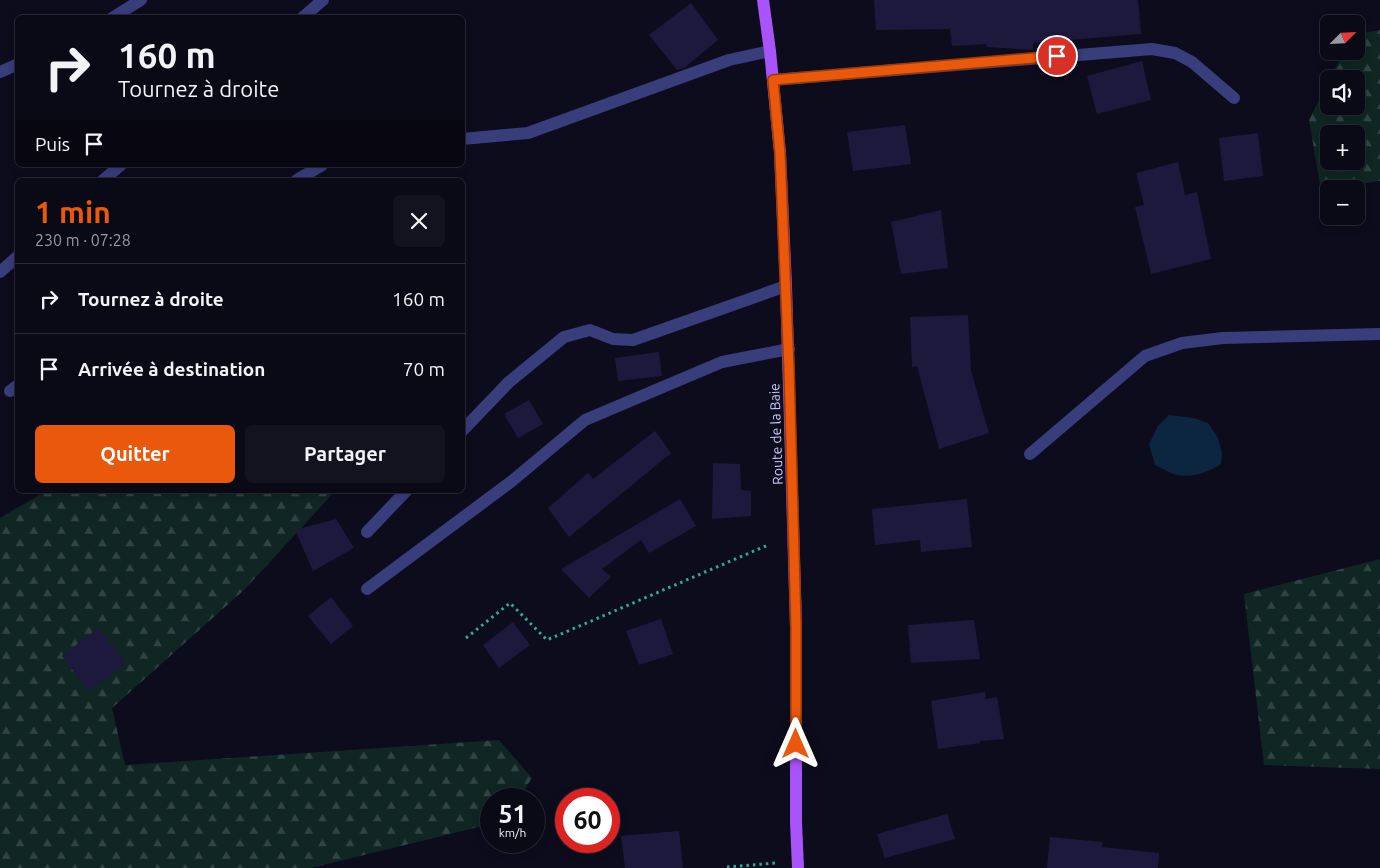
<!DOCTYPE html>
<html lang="fr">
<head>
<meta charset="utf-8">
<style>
  body { margin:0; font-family:Ubuntu,sans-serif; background:#13121f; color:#f1f3f6; height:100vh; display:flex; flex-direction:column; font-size:19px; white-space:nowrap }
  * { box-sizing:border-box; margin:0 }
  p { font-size:16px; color:#999aa1 }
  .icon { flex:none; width:28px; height:28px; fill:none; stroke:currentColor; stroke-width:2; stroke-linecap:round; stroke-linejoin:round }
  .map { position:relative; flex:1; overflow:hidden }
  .sheet { position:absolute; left:15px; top:178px; width:450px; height:315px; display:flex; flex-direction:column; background:#0a0916; border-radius:8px; box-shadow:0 2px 8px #0003,0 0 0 1px #2a2a35 }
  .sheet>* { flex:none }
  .hud { position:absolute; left:15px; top:15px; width:450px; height:152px; border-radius:8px; box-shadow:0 2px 8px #0003,0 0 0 1px #2a2a35; background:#0a0916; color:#f1f3f6; overflow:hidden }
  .needle { width:32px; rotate:66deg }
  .controls { position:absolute; left:1320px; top:15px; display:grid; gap:10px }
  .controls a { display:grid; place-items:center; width:45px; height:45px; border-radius:8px; background:#0a0916; box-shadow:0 2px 8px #0003,0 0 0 1px #2a2a35; font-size:25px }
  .speed { position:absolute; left:480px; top:788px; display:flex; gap:10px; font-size:25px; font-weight:700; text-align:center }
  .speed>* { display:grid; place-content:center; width:65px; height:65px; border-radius:50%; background:#0a0916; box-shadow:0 2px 8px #0003,0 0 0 1px #2a2a35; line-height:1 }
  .speed small { font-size:12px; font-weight:400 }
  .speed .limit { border:8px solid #d22; background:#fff; color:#111 }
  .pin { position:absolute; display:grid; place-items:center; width:42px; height:42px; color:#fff; margin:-21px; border:2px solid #fff; border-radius:50%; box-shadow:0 1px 5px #0007 }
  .me { position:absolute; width:55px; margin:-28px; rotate:0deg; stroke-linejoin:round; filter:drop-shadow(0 0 4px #0008) }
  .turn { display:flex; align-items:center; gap:18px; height:105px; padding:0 20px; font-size:22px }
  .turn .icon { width:65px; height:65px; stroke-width:2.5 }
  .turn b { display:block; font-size:35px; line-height:42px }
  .then { display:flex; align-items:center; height:48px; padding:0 20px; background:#0003; gap:10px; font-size:19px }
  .round { display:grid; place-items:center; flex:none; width:52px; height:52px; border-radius:8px; background:#13121f }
  .head { display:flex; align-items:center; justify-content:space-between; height:85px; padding:0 20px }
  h1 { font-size:30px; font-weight:700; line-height:38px; color:#ea580c }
  .cta { display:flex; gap:10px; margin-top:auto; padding:10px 20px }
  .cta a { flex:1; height:58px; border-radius:8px; background:#ea580c; color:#fff; font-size:20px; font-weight:700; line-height:58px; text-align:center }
  .cta a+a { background:#13121f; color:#f1f3f6 }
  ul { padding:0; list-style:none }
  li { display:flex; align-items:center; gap:15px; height:70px; padding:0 20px; border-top:1px solid #2a2a35 }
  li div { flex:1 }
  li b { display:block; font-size:19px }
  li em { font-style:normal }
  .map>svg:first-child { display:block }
  .forest { fill:url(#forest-firs); fill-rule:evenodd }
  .water { fill:#0d2640 }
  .building { fill:#1c193d }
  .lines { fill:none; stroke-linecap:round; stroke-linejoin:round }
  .path { stroke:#30ab95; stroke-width:3; stroke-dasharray:2.5 4; stroke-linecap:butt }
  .service { stroke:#383d7b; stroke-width:12 }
  .minor { stroke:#383d7b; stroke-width:12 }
  .primary { stroke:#a953fa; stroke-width:12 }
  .route-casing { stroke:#983908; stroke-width:12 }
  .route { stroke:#ea580c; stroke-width:9 }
  .labels { text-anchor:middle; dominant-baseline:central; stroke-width:5; stroke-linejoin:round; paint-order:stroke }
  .street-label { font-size:14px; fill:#c9c9fd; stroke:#0d0c1d }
</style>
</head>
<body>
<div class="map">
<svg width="1380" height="868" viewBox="0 0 1380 868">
  <defs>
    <pattern id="forest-firs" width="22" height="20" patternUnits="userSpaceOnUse" patternTransform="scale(1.25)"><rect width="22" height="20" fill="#0f2623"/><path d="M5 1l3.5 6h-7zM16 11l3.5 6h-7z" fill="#314444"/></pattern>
  </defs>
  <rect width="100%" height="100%" fill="#0d0c1d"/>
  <g class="forest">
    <path d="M 1380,30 L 1380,181 L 1321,190 L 1309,120 L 1329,81 L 1329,106 L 1356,106 L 1356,79 L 1330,79 L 1344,51 L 1356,51 L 1356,34 ZM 1329,134 L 1356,134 L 1356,161 L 1329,161 Z"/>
    <polygon points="48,490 336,490 244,590 112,708 125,765 499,740 532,778 518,799 491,799 491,824 311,868 0,868 0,518"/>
    <polygon points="1380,559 1380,769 1264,765 1244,594"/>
  </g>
  <path class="water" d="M 1169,415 L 1194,418 L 1208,423 L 1218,438 L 1222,453 L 1221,464 C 1209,472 1193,478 1178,475 C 1171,474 1162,468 1155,465 L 1149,444 L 1158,426 Z"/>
  <g class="building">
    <polygon points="874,0 1138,0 1141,34 1033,43 1033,50 987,47 986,44 952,46 950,29 876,30"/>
    <polygon points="691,3 718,40 684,68 677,70 649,35"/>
    <polygon points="1142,61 1151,100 1097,114 1087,76"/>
    <polygon points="905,125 911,164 853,171 847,132"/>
    <polygon points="1258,133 1263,176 1224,181 1219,138"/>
    <polygon points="1178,162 1185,195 1197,192 1211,259 1151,274 1135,207 1144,205 1136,173"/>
    <polygon points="941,210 948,268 901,274 891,222"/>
    <polygon points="968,315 971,371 989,433 939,449 917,366 912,367 910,317"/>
    <polygon points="659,352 662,376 618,381 615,358"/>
    <polygon points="529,400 543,424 518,438 504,414"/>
    <polygon points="655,431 671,453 569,537 548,508 588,473 593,479"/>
    <polygon points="713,463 740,464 741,490 751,491 751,516 712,519"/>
    <polygon points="680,499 696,526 649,553 641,540 602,569 611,577 589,598 561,569"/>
    <polygon points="967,499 972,547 921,552 920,540 875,545 872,509"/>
    <polygon points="336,519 354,548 313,571 295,530"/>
    <polygon points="331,597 353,626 331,644 308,616"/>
    <polygon points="661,619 673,654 639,665 626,631"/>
    <polygon points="974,620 980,659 911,663 908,625"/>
    <polygon points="513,622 530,645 499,668 483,645"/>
    <polygon points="98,628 126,663 89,691 62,656"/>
    <polygon points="985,692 986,699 997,697 1004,739 980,741 980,743 938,749 931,701"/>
    <polygon points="947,814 955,839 885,858 877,834"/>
    <polygon points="679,831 683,868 625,868 621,836"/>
    <polygon points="1050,837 1103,842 1102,847 1159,853 1158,868 1047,868"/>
  </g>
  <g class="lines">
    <g class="path">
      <polyline points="466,638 510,603 547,640 768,545"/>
      <polyline points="727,867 776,863"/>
    </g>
    <g class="service">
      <polyline points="112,18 141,0"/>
      <polyline points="0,72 18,64"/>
      <polyline points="773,80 1152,49 1175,53 1192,62 1234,98"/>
      <polyline points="462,139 528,133 729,60 770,51"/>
      <polyline points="297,180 322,165"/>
      <polyline points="10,391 18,385"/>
      <polyline points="462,431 509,382 564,337 590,330 613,339 633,340 786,286"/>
      <polyline points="1030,454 1145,356 1182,343 1223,338 1380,334"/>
      <polyline points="367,532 407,490"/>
    </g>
    <g class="minor">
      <polyline points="302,18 323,0"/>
      <polyline points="103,180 121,165"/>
      <polyline points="0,272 18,256"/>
      <polyline points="367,589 512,481 585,420 722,362 789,349"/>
    </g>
    <polyline class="primary" points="763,0 770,51 780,153 786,286 796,627 796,822 798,868"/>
  </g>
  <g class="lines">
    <g class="route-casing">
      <polyline id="route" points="796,744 796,627 789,369 780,153 773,80 1057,56"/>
    </g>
    <use href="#route" class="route"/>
  </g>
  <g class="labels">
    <g class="street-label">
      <text transform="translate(776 434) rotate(-92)">Route de la Baie</text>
    </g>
  </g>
</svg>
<div class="controls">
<a><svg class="needle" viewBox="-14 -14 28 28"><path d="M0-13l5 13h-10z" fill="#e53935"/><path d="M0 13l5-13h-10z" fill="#999aa1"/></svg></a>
<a><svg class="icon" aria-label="sound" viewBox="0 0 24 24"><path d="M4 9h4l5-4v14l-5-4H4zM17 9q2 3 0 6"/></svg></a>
<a>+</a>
<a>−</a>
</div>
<div class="speed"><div>51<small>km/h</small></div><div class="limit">60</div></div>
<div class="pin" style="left:1057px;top:56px;background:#d93025"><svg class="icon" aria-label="arrive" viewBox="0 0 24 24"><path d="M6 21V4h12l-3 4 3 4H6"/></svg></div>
<svg class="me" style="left:796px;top:744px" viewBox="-20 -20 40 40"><path d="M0-17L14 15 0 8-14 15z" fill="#ea580c" stroke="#fff" stroke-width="4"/></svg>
<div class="hud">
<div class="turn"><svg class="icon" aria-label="right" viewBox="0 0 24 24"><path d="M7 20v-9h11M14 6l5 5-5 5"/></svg><div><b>160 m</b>Tournez à droite</div></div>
<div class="then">Puis<svg class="icon" aria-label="arrive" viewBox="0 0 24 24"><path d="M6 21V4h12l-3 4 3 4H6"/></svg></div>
</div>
<section class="sheet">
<div class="head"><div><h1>1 min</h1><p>230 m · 07:28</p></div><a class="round"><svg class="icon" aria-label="close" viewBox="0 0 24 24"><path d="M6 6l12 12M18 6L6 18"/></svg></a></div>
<ul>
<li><svg class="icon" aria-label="right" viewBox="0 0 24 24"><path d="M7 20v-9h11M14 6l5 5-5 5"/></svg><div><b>Tournez à droite</b></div><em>160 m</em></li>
<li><svg class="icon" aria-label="arrive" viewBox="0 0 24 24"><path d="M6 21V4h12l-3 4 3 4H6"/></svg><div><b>Arrivée à destination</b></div><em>70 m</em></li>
</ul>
<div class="cta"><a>Quitter</a><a>Partager</a></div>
</section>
</div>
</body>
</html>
